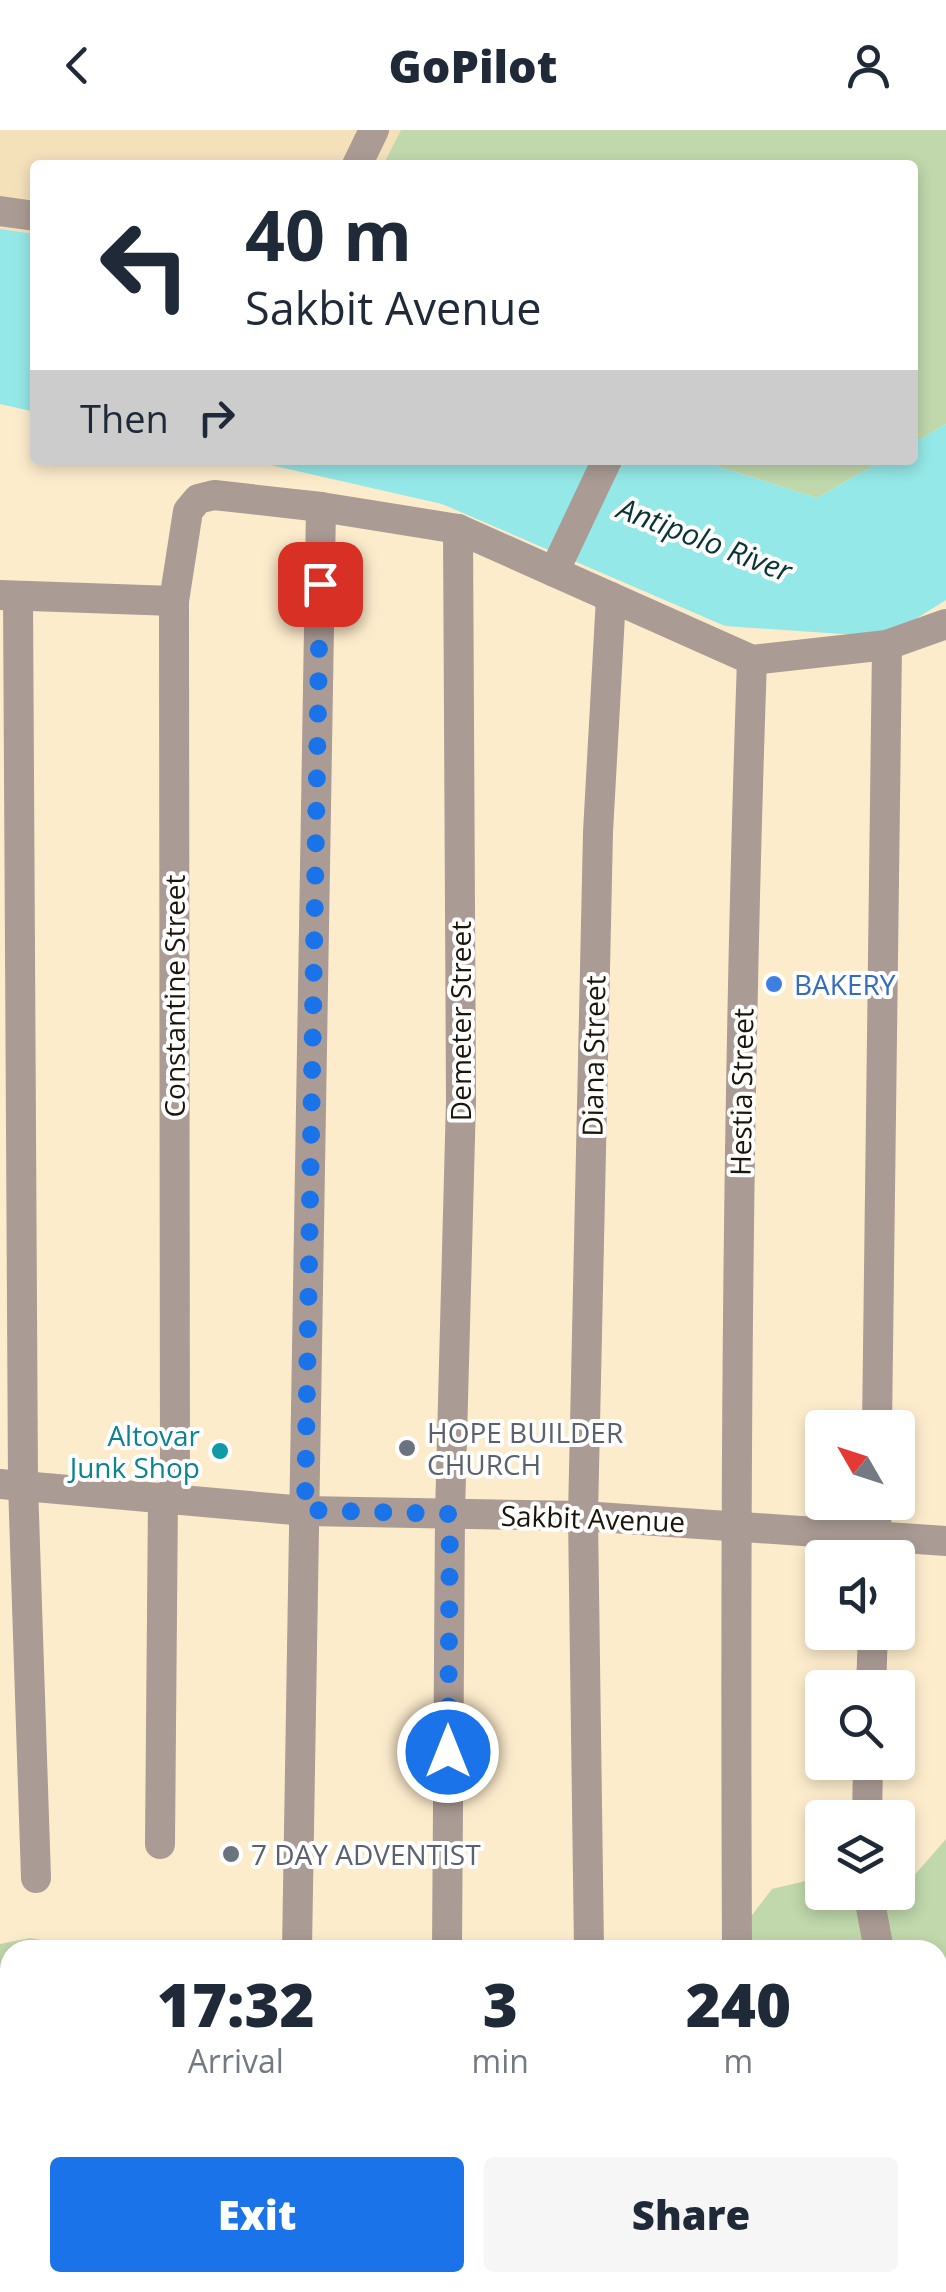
<!DOCTYPE html>
<html lang="en">
<head>
<meta charset="utf-8">
<style>
  body { margin:0; font-family:"Open Sans",sans-serif; background:#f6f6f7; color:#1f2937; height:100vh; display:flex; flex-direction:column; font-size:38px; white-space:nowrap }
  * { box-sizing:border-box; margin:0 }
  p { font-size:32px; color:#747a83 }
  .icon { flex:none; width:55px; height:55px; fill:none; stroke:currentColor; stroke-width:2; stroke-linecap:round; stroke-linejoin:round }
  .map { position:relative; flex:1; overflow:hidden }
  .panel { position:absolute; left:0px; top:1810px; width:948px; height:352px; display:flex; flex-direction:column; background:#fff; border-radius:30px 30px 0 0; box-shadow:0 5px 15px #0003 }
  .panel>* { flex:none }
  .guide { position:absolute; left:30px; top:30px; width:888px; height:305px; border-radius:10px; box-shadow:0 5px 15px #0003; background:#fff; color:#1f2937; overflow:hidden }
  .needle { width:65px; rotate:309deg }
  .buttons { position:absolute; left:805px; top:1280px; display:grid; gap:20px }
  .buttons a { display:grid; place-items:center; width:110px; height:110px; border-radius:10px; background:#fff; box-shadow:0 5px 15px #0003; font-size:50px }
  .pin { position:absolute; display:grid; place-items:center; width:85px; height:85px; color:#fff; margin:-42px; border-radius:20px; box-shadow:0 5px 15px #0006 }
  .me { position:absolute; width:110px; margin:-55px; rotate:0deg; stroke-linejoin:round; filter:drop-shadow(0 0 8px #0008) }
  .turn { display:flex; align-items:center; gap:35px; height:210px; padding:0 50px; font-size:45px }
  .turn .icon { width:130px; height:130px; stroke-width:2.5 }
  .turn b { display:block; font-size:70px; line-height:85px }
  .then { display:flex; align-items:center; height:95px; padding:0 50px; background:#0003; gap:20px; font-size:38px }
  .eta { display:flex; justify-content:space-evenly; align-items:center; height:170px; text-align:center }
  .eta b { font-size:60px; font-weight:800; line-height:70px }
  .primary-button { display:flex; gap:20px; margin-top:auto; padding:20px 50px }
  .primary-button a { flex:1; height:115px; border-radius:10px; background:#1a73e8; color:#fff; font-size:40px; font-weight:800; line-height:115px; text-align:center }
  .primary-button a+a { background:#f6f6f7; color:#1f2937 }
  header { display:flex; justify-content:space-between; align-items:center; height:130px; padding:0 50px; background:#fff; font-size:45px; font-weight:800 }
  .map>svg:first-child { display:block }
  .built { fill:#f4e0b9 }
  .green { fill:#c0d8ac }
  .water { fill:#94e8e7 }
  .lines { fill:none; stroke-linecap:round; stroke-linejoin:round }
  .minor { stroke:#ab9b95; stroke-width:30 }
  .route { stroke:#1a73e8; stroke-width:18; stroke-dasharray:0 32.4 }
  .shop-dot { fill:#3f7fe0; stroke:#fff; stroke-width:4 }
  .worship-dot { fill:#6b7280; stroke:#fff; stroke-width:4 }
  .culture-dot { fill:#0f9aa8; stroke:#fff; stroke-width:4 }
  .labels { text-anchor:middle; dominant-baseline:central; stroke-width:8; stroke-linejoin:round; paint-order:stroke }
  .shop-label { font-size:28px; fill:#366cbe; stroke:#fff; text-anchor:start }
  .street-label { font-size:28px; fill:#1b150a; stroke:#fff }
  .worship-label { font-size:28px; fill:#5b616d; stroke:#fff; text-anchor:start }
  .culture-label { font-size:28px; fill:#0d838f; stroke:#fff; text-anchor:end }
  .water-label { font-size:30px; font-style:italic; fill:#0b3535; stroke:#fff }
</style>
</head>
<body>
<header><svg class="icon" aria-label="back" viewBox="0 0 24 24"><path d="M15 5l-7 7 7 7"/></svg>GoPilot<svg class="icon" aria-label="person" viewBox="0 0 24 24"><circle cx="12" cy="8" r="4"/><path d="M4 21q1-7 8-7t8 7"/></svg></header>
<div class="map">
<svg width="946" height="2162" viewBox="0 0 946 2162">
  <rect width="100%" height="100%" fill="#fdeccc"/>
  <polygon class="built" points="0,0 401,0 383,35 35,35 35,104 0,99"/>
  <g class="green">
    <polygon points="401,0 946,0 946,294 913,313 912,35 383,35"/>
    <polygon points="698,330 883,330 817,368"/>
    <polygon points="946,1709 946,2162 0,2162 0,1814 30,1808 102,1820 10,1820 10,2152 938,2152 938,1820 698,1820 700,1817 735,1807 772,1759 822,1747 822,1762 898,1762 898,1748 912,1748"/>
  </g>
  <g class="water">
    <polygon points="0,99 35,104 35,282 0,274"/>
    <polygon points="946,294 946,470 887,507 725,496 442,374 248,330 698,330 817,368 883,330 912,330 913,313"/>
  </g>
  <g class="lines">
    <g class="minor">
      <polyline points="357,35 374,0"/>
      <polyline points="0,81 35,86"/>
      <polyline points="554,442 607,330"/>
      <polyline points="0,465 174,471"/>
      <polyline points="18,467 23,1354 36,1748"/>
      <polyline points="877,1298 887,515"/>
      <polyline points="0,1354 305,1381 583,1386 946,1411"/>
      <polyline points="175,1368 174,471 188,381 198,369 214,365 321,377 458,399 752,530 887,515 946,494"/>
      <polyline points="875,1428 877,1372"/>
      <polyline points="871,1558 873,1502"/>
      <polyline points="867,1688 868,1632"/>
      <polyline points="160,1714 163,1367"/>
      <polyline points="868,1762 879,1820"/>
      <polyline points="297,1820 321,377"/>
      <polyline points="447,1820 450,1384 461,970 458,399"/>
      <polyline points="589,1820 583,1386 598,702 611,467"/>
      <path d="M 737,1820 C 735,1390 737,960 752,530"/>
      <polyline points="882,2152 882,2161"/>
      <polyline points="0,2156 13,2162"/>
    </g>
  </g>
  <g class="lines">
    <polyline class="route" points="320,454 305,1380 450,1384 448,1622"/>
  </g>
  <circle class="shop-dot" cx="774" cy="854" r="10"/>
  <g class="worship-dot">
    <circle cx="407" cy="1318" r="10"/>
    <circle cx="231" cy="1724" r="10"/>
  </g>
  <circle class="culture-dot" cx="220" cy="1321" r="10"/>
  <g class="labels">
    <g class="shop-label">
      <text x="794" y="854">BAKERY</text>
    </g>
    <g class="street-label">
      <text transform="translate(174 866) rotate(-90)">Constantine Street</text>
      <text transform="translate(460 891) rotate(-90)">Demeter Street</text>
      <text transform="translate(593 926) rotate(-89)">Diana Street</text>
      <text transform="translate(741 962) rotate(-89)">Hestia Street</text>
      <text transform="translate(593 1388) rotate(2)">Sakbit Avenue</text>
    </g>
    <g class="worship-label">
      <text x="427" y="1302">HOPE BUILDER<tspan x="427" dy="32">CHURCH</tspan></text>
      <text x="251" y="1724">7 DAY ADVENTIST</text>
    </g>
    <g class="culture-label">
      <text x="200" y="1305">Altovar<tspan x="200" dy="32">Junk Shop</tspan></text>
    </g>
    <g class="water-label">
      <text transform="translate(705 409) rotate(21)">Antipolo River</text>
    </g>
  </g>
</svg>
<div class="buttons">
<a><svg class="needle" viewBox="-14 -14 28 28"><path d="M0-13l5 13h-10z" fill="#e53935"/><path d="M0 13l5-13h-10z" fill="#747a83"/></svg></a>
<a><svg class="icon" aria-label="sound" viewBox="0 0 24 24"><path d="M4 9h4l5-4v14l-5-4H4zM17 9q2 3 0 6"/></svg></a>
<a><svg class="icon" aria-label="search" viewBox="0 0 24 24"><circle cx="10" cy="10" r="6"/><path d="M15 15l6 6"/></svg></a>
<a><svg class="icon" aria-label="layers" viewBox="0 0 24 24"><path d="M12 4l9 5-9 5-9-5zM3 14l9 5 9-5"/></svg></a>
</div>
<div class="pin" style="left:320px;top:454px;background:#d93025"><svg class="icon" aria-label="arrive" viewBox="0 0 24 24"><path d="M6 21V4h12l-3 4 3 4H6"/></svg></div>
<svg class="me" style="left:448px;top:1622px" viewBox="-20 -20 40 40"><circle r="17" fill="#1a73e8" stroke="#fff" stroke-width="3"/><path d="M0-11L8 9 0 5-8 9z" fill="#fff"/></svg>
<div class="guide">
<div class="turn"><svg class="icon" aria-label="left" viewBox="0 0 24 24"><path d="M17 20v-9H6M10 6l-5 5 5 5"/></svg><div><b>40 m</b>Sakbit Avenue</div></div>
<div class="then">Then<svg class="icon" aria-label="right" viewBox="0 0 24 24"><path d="M7 20v-9h11M14 6l5 5-5 5"/></svg></div>
</div>
<section class="panel">
<div class="eta">
<div><b>17:32</b><p>Arrival</p></div>
<div><b>3</b><p>min</p></div>
<div><b>240</b><p>m</p></div>
</div>
<div class="primary-button"><a>Exit</a><a>Share</a></div>
</section>
</div>
</body>
</html>
